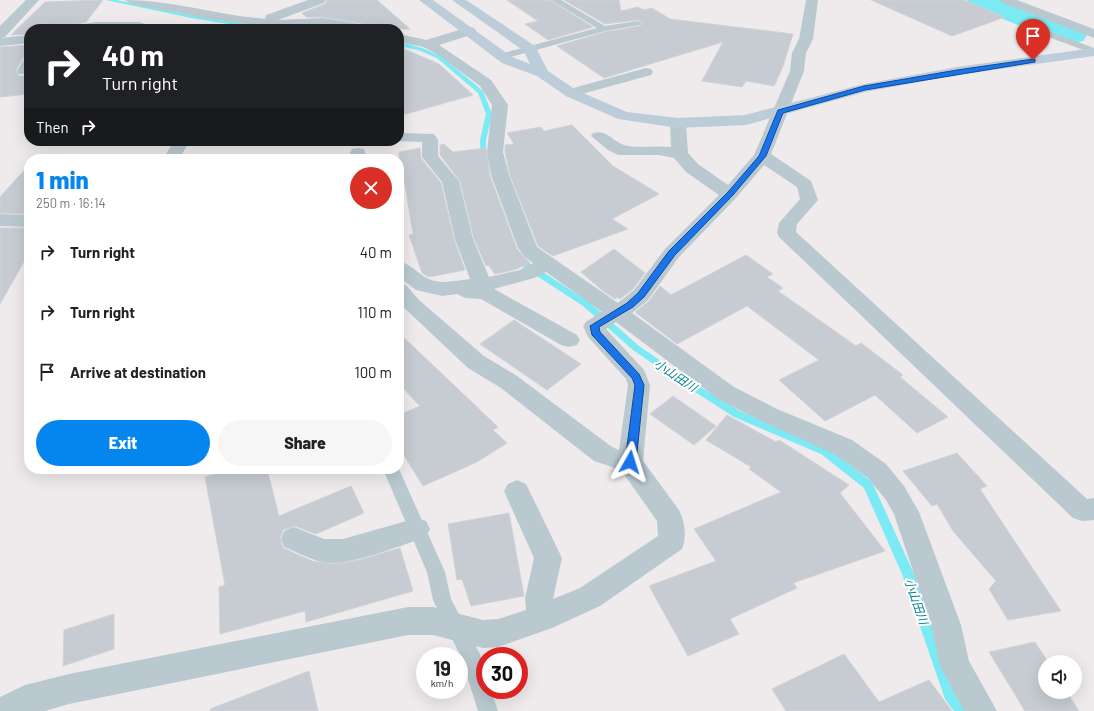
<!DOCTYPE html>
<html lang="en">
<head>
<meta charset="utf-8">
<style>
  body { margin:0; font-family:Barlow,"Noto Sans JP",sans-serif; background:#f6f6f6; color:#222; height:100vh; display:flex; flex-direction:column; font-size:15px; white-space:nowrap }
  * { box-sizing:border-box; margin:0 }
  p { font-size:13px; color:#767676 }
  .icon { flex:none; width:22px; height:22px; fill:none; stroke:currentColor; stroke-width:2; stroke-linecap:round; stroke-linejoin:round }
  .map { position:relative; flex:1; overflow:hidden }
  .panel { position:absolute; left:24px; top:154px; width:380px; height:320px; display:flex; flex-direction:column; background:#fff; border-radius:16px; box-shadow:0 4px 16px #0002 }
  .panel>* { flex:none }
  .hud { position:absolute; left:24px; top:24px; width:380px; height:122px; border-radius:16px; box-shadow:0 4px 16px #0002; background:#202124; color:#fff; overflow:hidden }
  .tools { position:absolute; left:1038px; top:655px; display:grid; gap:8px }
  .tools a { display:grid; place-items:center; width:44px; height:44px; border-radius:50%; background:#fff; box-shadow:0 4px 16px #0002; font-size:20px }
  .speed { position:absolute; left:416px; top:647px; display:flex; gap:8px; font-size:20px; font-weight:700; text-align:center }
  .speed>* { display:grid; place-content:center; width:52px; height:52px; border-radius:50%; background:#fff; box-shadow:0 4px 16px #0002; line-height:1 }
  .speed small { font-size:10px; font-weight:400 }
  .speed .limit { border:6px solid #d22; background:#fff; color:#111 }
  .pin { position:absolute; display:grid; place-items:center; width:34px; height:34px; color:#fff; margin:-41px -17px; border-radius:50% 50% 50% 0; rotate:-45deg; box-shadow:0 0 4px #0007 }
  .pin .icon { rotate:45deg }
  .me { position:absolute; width:44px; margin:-22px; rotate:6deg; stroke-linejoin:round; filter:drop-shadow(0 0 3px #0008) }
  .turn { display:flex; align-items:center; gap:14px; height:84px; padding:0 12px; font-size:18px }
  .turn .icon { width:52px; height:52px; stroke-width:2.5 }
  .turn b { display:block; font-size:28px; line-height:34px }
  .then { display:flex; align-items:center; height:38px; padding:0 12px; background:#0003; gap:8px; font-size:15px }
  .round { display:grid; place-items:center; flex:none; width:42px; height:42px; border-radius:21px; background:#f6f6f6 }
  .overview { display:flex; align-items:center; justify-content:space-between; height:68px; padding:0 12px }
  h1 { font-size:24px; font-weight:800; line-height:30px; color:#0586ef }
  .button { display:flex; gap:8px; margin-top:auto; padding:8px 12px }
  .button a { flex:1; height:46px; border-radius:24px; background:#0586ef; color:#fff; font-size:16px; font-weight:800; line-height:46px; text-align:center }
  .button a+a { background:#f6f6f6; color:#222 }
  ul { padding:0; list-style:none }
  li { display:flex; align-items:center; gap:12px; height:60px; padding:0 12px }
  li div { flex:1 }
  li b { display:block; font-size:15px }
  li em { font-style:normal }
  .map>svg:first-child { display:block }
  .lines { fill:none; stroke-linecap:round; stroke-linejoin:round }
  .stream { fill:#7beaf5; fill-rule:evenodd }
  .river { fill:#7beaf5; fill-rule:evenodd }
  .building { fill:#c7ccd2; stroke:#cfd3d9 }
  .lane { fill:#bac9d0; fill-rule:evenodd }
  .street { fill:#bac9d0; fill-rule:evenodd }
  .secondary { fill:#bcccd8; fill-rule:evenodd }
  .route { fill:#1a73e8; stroke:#114b97 }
  .labels { text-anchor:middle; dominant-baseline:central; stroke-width:4; stroke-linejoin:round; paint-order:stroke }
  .water-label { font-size:12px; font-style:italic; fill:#038390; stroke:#fff }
</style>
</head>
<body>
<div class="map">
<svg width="1094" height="711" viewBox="0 0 1094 711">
  <rect width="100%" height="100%" fill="#efebec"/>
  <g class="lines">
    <g class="stream">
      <path d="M 106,0 L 117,0 C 168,11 221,23 274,26 C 290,27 332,21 344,29 L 253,28 L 191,18 Z"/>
      <polygon points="399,42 422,48 441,56 483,91 492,114 486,140 486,161 482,161 481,160 480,140 486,114 478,93 437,58 418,50 399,46"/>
      <polygon points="516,254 522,254 526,261 589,302 639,346 684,377 740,411 829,448 872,482 914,574 954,691 967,706 968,711 954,711 945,699 902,574 864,488 821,454 734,417 678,381 633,350 583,306 520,265 515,256"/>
    </g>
    <polygon class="river" points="967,0 1013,0 1083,27 1088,34 1083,41 1071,44 1059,41 972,7"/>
  </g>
  <g class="building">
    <polygon points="103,0 86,22 70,26 29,29 29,34 11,35 45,2"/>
    <polygon points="327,0 377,0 410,29 374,29 371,25 324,17 306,17 302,13 325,4"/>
    <polygon points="507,0 550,0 593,27 548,40 525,24 538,21"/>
    <polygon points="564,0 619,0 621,11 638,7 644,10 652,8 670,19 793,34 782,69 774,86 746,81 742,87 702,81 723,42 604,78 557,46 605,32 640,26 642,23 637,20 605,24"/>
    <polygon points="871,0 964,0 1005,17 952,36"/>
    <polygon points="29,45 29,57 23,58 16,70 19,76 29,76 29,94 0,97 0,47"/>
    <polygon points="399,47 439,64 473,95 399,116"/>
    <polygon points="572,125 613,166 659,194 612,219 628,229 553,256 538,246 510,175 505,152 505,145 514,144 507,133 541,127 544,131"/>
    <polygon points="444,144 453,152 486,148 490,176 517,249 530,263 514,270 495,274 488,265 486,266 474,239 460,181 440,155 440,145"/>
    <polygon points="420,148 421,158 441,183 454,239 465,270 429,277 422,273 409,235 413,234 404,179 399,180 399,152"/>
    <polygon points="29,165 29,214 0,213 0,197"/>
    <polygon points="0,228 29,228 29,253 0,304"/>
    <polygon points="614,249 645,273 633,289 620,299 617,297 615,299 603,291 581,272"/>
    <polygon points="746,255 773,274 767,277 783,288 778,291 856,346 861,343 903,375 900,377 948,417 917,433 875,395 825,421 779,380 819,360 747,306 677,344 635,312 649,301 660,286 671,295"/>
    <polygon points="514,320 581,364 547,390 480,344"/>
    <polygon points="399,333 498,427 493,430 507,443 477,462 423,486 399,447 399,415 420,406 399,384"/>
    <polygon points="673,396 716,426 694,445 650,414"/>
    <polygon points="727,415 776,442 779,440 849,485 840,493 885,551 793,583 797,588 730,619 739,634 688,656 649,586 716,561 694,529 781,492 749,469 751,467 706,440"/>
    <polygon points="957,453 987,486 980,489 1061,611 1008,620 989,589 996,581 953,531 937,504 932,506 903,471"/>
    <polygon points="232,469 267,469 279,516 351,486 364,513 316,534 295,526 283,530 280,538 283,548 312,561 332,564 359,560 400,548 413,591 306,622 305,611 220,634 219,587 225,585 205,477"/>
    <polygon points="509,513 524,596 471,606 462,579 457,580 448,524"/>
    <polygon points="114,614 114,649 63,666 64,630"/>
    <polygon points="1035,642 1048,662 1045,662 1045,692 1067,692 1079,711 1025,711 989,652"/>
    <polygon points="844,654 879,702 929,680 952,711 786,711 772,689"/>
    <polygon points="309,671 318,711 211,711 210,709"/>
  </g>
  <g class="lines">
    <g class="lane">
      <polygon points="551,0 561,0 605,26 637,21 641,23 640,25 605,31 503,59 500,58 500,54 597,28"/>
      <polygon points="1028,23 1094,48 1094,54 1025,28 1025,24"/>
      <polygon points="383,469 399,469 445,572 451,599 480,654 485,671 485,690 491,690 498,711 478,711 461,657 433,600 427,572"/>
    </g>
    <g class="street">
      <polygon points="26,0 39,0 5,37 1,38 29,35 29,43 0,46 0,26"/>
      <path d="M 125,0 C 172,0 218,15 265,19 L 266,15 L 308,0 L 326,0 L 324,3 L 278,20 L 324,18 L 366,25 L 371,26 L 373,29 L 313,26 L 278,28 L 260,26 L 204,18 L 131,4 Z"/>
      <path d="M 806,0 L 818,0 L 813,39 L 806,53 L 804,71 L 771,154 L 811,181 L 818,200 L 797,224 L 796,232 L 1087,499 L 1094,498 L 1094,520 L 1082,521 L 1073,518 L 779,237 L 777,233 L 779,223 L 800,199 L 797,187 L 764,165 L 736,198 L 679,257 L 648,300 L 632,313 L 734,387 L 777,409 L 852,440 L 886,464 L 904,486 L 919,512 L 961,625 L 969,661 L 997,711 L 964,711 L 940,666 L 931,625 L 894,514 L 886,500 L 868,478 L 834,454 L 761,421 L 718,399 L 616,322 L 606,329 L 644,370 L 650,385 L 643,461 L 679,510 C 685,522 687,537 682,549 L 600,606 L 552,628 L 498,647 L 483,648 L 433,635 L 408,635 L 69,704 L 45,711 L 0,711 L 0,697 L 25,685 L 69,674 L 408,607 L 433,607 L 483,620 L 498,619 L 526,610 L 525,598 L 534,558 L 504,491 L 508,484 L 517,480 L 526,484 L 562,558 L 553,599 L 580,588 L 658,536 L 657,521 L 621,470 L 594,461 L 501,388 L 468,368 L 399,303 L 399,283 L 406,285 L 419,300 L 484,356 L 517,376 L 612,447 L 619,450 L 628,385 L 626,379 L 588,337 L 583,326 L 587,321 L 602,312 L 546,272 L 534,278 L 494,289 L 577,335 L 580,340 L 577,345 L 569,347 L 561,345 L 481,299 L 465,298 L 457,294 L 442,296 L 416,290 L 399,277 L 399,261 C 411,264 418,274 429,279 C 441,285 458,280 470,279 L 455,239 L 442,182 L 422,157 L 422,142 L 393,141 L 399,141 L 399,133 L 434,134 L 438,140 L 438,156 L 459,181 L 473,239 L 489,277 L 520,270 L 533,263 L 525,257 L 518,248 L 491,175 L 487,152 L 492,105 L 480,86 L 437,54 L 423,47 L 399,42 L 399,34 L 426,40 L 469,27 L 474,28 L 476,31 L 474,34 L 439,45 L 491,80 L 508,105 L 503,152 L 509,175 L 537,247 L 618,303 L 634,290 L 665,249 L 719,195 L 686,172 L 674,158 L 659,155 L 618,155 L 608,150 L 591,136 L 593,133 C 607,129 612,141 624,145 C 636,149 657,145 671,147 L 670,123 L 672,120 L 684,120 L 686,123 L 688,153 L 698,164 L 728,185 L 754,155 L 790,71 L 792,53 L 799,39 Z"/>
      <polygon points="1000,0 1017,0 1094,29 1094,38 1002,3"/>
      <polygon points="96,22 138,22 143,23 145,26 142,29 70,29 72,26"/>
      <polygon points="29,58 29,74 19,74 17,71 24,59"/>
      <polygon points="646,68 651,69 653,72 651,75 571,97 566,96 564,93 566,90"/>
      <polygon points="174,141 190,141 179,159 163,159"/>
      <polygon points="358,148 364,149 367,159 351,159 350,153 352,149"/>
      <polygon points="0,214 29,215 29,227 0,226"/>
      <path d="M 417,518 L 426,521 L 430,529 L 426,537 C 403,545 344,568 322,562 C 309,559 297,552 284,547 L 281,539 L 284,531 L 294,527 L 324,539 L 343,539 Z"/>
    </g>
    <polygon class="secondary" points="419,0 433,0 512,57 530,64 524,51 452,0 466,0 535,46 548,71 576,90 627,112 678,118 745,115 864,84 957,67 1094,48 1094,56 957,75 865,92 746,125 678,128 618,119 566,96 537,76 502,63"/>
  </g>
  <polygon class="route" points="1033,59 1035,59 1035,62 865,90 783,113 766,156 733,195 675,255 644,297 633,307 599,327 600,332 639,374 644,385 636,462 634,465 627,465 625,462 635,385 632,378 592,335 590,326 627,303 638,293 669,251 728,192 759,156 778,110 864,86 957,70"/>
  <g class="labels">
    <g class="water-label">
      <text transform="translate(676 375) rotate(34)">小山田川</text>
      <text transform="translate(917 601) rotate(71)">小山田川</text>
    </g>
  </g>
</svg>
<div class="tools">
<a><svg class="icon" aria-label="sound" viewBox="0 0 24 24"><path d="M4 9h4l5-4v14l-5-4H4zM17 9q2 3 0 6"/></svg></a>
</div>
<div class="speed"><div>19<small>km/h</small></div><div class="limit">30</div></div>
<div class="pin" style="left:1033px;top:60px;background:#d93025"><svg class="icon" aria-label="arrive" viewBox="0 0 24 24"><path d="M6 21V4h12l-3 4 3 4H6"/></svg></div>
<svg class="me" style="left:630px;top:462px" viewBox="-20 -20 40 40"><path d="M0-17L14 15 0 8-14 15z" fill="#1a73e8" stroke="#fff" stroke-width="4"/></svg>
<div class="hud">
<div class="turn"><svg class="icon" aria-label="right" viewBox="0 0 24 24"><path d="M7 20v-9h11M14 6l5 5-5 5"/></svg><div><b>40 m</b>Turn right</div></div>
<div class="then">Then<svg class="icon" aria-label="right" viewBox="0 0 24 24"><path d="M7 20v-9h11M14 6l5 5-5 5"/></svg></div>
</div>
<section class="panel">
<div class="overview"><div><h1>1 min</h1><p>250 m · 16:14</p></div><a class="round" style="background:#d93025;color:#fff"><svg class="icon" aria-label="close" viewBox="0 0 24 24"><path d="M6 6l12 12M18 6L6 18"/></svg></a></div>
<ul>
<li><svg class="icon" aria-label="right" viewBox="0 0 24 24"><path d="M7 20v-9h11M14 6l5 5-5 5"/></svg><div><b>Turn right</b></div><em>40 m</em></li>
<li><svg class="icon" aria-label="right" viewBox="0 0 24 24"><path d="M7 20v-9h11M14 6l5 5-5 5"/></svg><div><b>Turn right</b></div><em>110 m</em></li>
<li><svg class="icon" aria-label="arrive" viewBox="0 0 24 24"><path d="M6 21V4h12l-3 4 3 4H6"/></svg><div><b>Arrive at destination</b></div><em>100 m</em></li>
</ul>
<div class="button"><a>Exit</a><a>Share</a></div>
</section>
</div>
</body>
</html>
